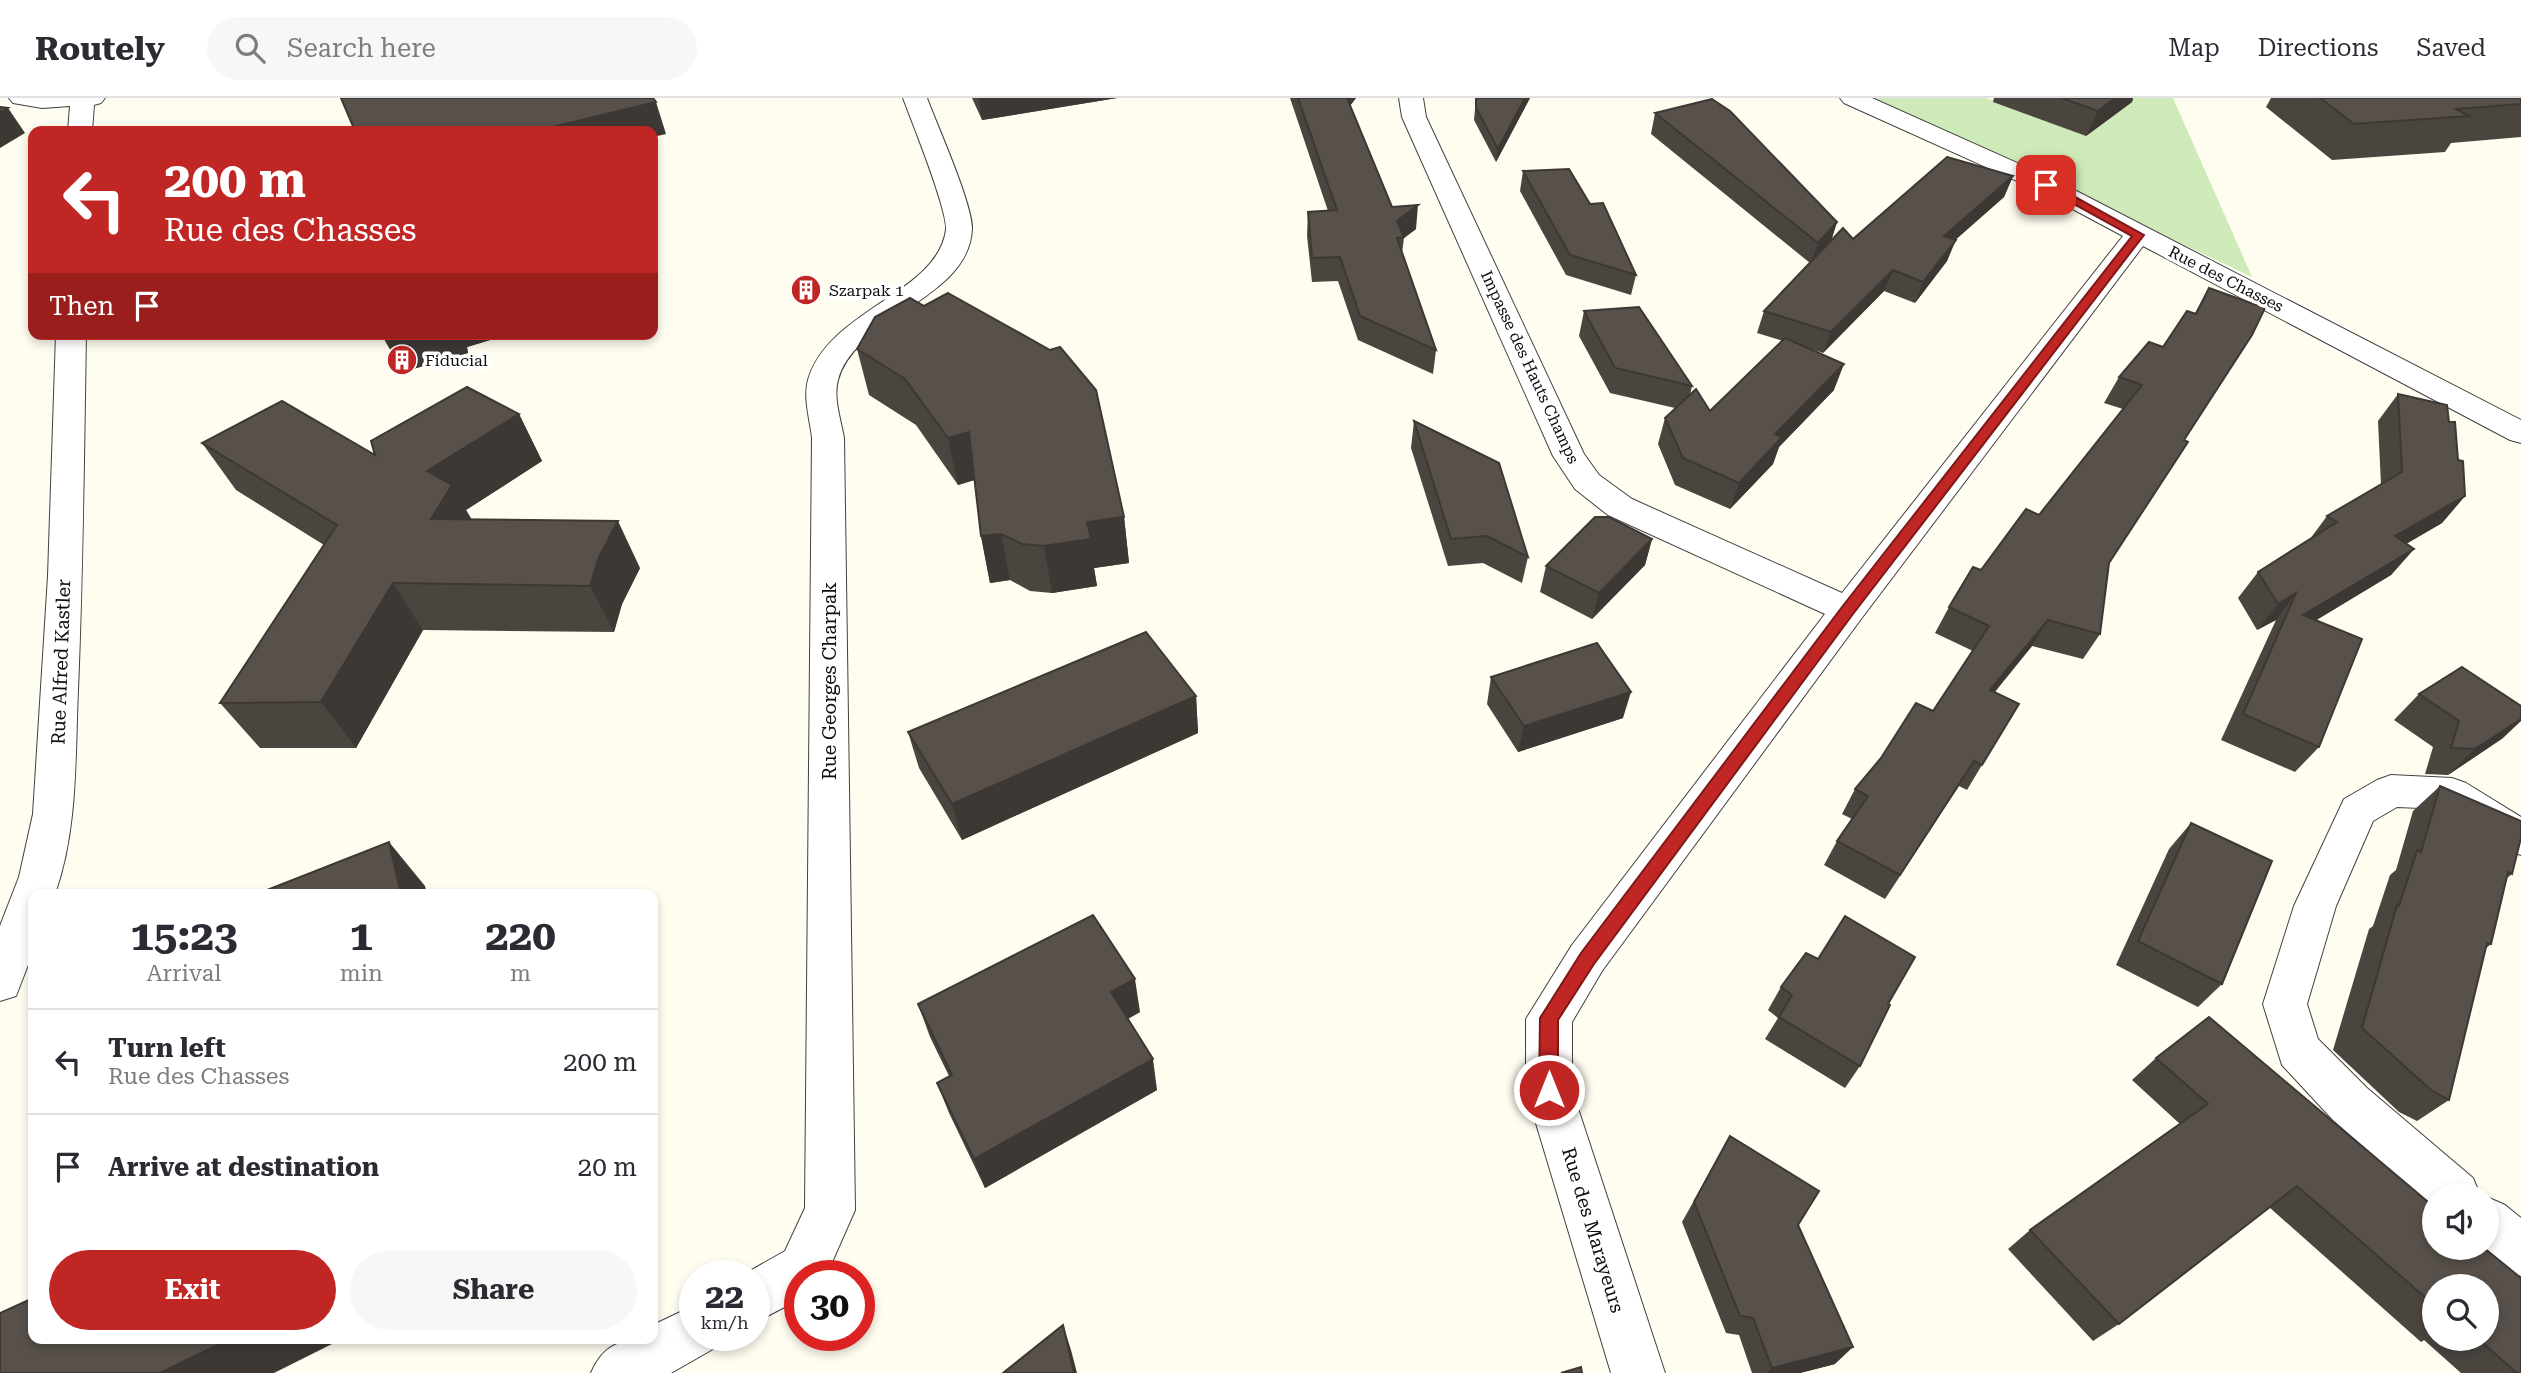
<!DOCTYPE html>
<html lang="en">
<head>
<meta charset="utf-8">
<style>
  body { margin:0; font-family:"Roboto Serif",serif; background:#f7f7f7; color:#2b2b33; height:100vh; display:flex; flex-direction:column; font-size:26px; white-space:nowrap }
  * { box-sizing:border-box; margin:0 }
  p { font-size:23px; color:#7c7c81 }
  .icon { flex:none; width:38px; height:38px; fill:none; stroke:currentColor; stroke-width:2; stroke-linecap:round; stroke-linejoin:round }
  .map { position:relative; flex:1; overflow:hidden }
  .sheet { position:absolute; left:28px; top:791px; width:630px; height:455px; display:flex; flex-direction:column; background:#fff; border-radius:14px; box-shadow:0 4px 10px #0003 }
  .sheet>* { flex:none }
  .banner { position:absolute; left:28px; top:28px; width:630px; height:214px; border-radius:14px; box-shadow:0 4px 10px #0003; background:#c02624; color:#fff; overflow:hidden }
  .tools { position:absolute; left:2422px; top:1085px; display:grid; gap:14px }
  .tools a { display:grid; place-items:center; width:77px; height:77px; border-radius:50%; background:#fff; box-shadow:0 4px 10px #0003; font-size:35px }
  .speed { position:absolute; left:679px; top:1162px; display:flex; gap:14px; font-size:35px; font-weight:700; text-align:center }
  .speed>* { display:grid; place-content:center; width:91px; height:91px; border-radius:50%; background:#fff; box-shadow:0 4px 10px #0003; line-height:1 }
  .speed small { font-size:18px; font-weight:400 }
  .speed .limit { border:10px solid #d22; background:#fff; color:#111 }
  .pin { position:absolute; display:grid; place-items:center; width:60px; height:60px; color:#fff; margin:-30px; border-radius:14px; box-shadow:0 4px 10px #0006 }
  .me { position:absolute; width:77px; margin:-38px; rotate:0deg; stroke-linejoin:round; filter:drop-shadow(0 0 5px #0008) }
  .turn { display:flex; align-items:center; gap:24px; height:147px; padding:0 21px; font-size:32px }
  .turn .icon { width:91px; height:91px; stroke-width:2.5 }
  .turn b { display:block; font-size:49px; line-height:60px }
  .then { display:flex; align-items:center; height:66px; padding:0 21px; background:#0003; gap:14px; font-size:26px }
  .eta { display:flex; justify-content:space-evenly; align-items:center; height:119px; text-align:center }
  .eta b { font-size:42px; font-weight:700; line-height:49px }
  .primary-button { display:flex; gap:14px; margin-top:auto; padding:14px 21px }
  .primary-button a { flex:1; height:80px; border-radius:42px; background:#c02624; color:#fff; font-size:28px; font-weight:700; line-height:80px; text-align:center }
  .primary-button a+a { background:#f7f7f7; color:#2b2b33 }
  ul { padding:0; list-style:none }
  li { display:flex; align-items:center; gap:21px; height:105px; padding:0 21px; border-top:2px solid #e1e1e2 }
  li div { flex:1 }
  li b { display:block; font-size:26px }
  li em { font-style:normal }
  header { display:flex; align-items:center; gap:42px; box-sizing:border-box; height:98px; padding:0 35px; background:#fff; border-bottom:2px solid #e1e1e2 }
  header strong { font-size:33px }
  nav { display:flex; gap:38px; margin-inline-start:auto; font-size:24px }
  .search { width:490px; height:63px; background:#f7f7f7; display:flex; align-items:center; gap:18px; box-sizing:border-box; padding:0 24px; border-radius:38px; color:#7c7c81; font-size:26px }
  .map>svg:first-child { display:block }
  .green { fill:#cfeab9 }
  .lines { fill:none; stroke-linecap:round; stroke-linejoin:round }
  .minor-casing { stroke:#414141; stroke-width:2 }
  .minor { fill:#fff; fill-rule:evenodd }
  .wall { fill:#4b4540; fill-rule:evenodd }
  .shaded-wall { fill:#3d3834 }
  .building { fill:#57504b; stroke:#3d3834; stroke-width:2 }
  .route { fill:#c02624; stroke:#7d1917; stroke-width:2 }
  .labels { text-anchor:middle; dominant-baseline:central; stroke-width:7; stroke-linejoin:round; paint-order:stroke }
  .far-street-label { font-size:16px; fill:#0e0e0e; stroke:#fff }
  .far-poi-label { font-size:16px; fill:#0e0e0e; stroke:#fff; text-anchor:start }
  .street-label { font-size:19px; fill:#0e0e0e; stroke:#fff }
</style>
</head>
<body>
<header>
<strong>Routely</strong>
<div class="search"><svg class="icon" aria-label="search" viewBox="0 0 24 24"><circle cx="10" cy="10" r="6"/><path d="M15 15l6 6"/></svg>Search here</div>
<nav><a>Map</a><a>Directions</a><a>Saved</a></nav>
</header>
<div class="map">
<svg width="2521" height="1275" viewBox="0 0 2521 1275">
  <rect width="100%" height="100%" fill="#fffdf0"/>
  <polygon class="green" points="1872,0 1986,0 2086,38 2121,0 2173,0 2252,179"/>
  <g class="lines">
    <g class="minor-casing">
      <g id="minor">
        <polygon points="9,0 105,0 101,5 94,7 92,33 68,33 70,8 42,10 13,5"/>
        <path d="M 903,0 L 927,0 C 937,27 973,107 972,131 C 969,202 855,218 838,282 C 833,300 841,322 844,340 L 855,1112 L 826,1178 L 800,1178 L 800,1201 L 754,1225 L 754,1178 L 741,1178 L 785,1153 L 805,1110 L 812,340 C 810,322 803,300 808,282 C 829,211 937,196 946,132 C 948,112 912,24 903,0 Z"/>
        <polygon points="1399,0 1423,0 1426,19 1584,356 1599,377 1632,401 1842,495 2123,138 2037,92 1844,5 1840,0 1872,0 2055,82 2521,322 2521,345 2510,342 2143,148 1861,521 1602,873 1572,924 1572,992 1665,1275 1611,1275 1526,992 1526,921 1572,847 1825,516 1608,417 1575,391 1553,358 1402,19"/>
        <path d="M 56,236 L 86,236 C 84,355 83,473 78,592 C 75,660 78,731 55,796 L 33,796 L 33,854 L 16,898 L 0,903 L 0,828 L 19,779 L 33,716 L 48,478 Z"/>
        <polygon points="2391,677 2452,680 2466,685 2521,719 2521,757 2507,752 2444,711 2397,709 2373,723 2336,808 2307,906 2318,941 2367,990 2473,1080 2480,1097 2434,1097 2434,1110 2333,1022 2282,967 2263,906 2294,808 2344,701 2377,682"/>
        <polygon points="2487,1099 2505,1107 2521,1120 2521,1178 2503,1171 2479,1150 2487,1150"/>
        <path d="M 695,1207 L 695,1237 L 719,1237 L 713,1251 L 671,1275 L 591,1275 C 604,1245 622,1241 653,1241 L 653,1227 Z"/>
      </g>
    </g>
    <use href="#minor" class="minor"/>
  </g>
  <g class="wall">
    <polygon points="972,0 1117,0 982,22"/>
    <polygon points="1290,0 1356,0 1350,8 1392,109 1416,131 1404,140 1402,155 1436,252 1433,276 1358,242 1338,183 1312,184 1307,138 1308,114 1328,113"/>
    <polygon points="1476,0 1530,0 1496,64 1474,22"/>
    <polygon points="1994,0 2133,0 2132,4 2086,38 1993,4"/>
    <polygon points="2271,0 2521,0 2521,39 2451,45 2445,54 2332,62 2266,9"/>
    <polygon points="1655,15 1837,124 1831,143 1853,141 2013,78 2004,99 1955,142 1947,163 1915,205 1884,193 1823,255 1811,251 1834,292 1779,349 1773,366 1730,411 1675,387 1658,346 1665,320 1675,310 1610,295 1579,238 1584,213 1692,288 1690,297 1710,313 1783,243 1757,235 1764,213 1810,165 1651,36"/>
    <polygon points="1523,73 1590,106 1636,177 1631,197 1566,177 1520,93"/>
    <polygon points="2209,190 2184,342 2109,466 2100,536 2083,561 2032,548 1995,594 1982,667 1967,692 1959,688 1885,801 1824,767 1837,743 1852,721 1842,716 1855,691 1933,613 1973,553 1935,535 1949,509 1981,472 2039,417 2123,311 2104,305 2119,279 2163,249 2195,215"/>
    <polygon points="381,236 510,236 467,249 468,255 403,274"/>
    <polygon points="857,251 1124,419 1129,465 1094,470 1097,488 1052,495 1030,493 1010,482 990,485 981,438 974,382 958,387 916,327 869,297"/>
    <polygon points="2398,296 2449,324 2465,398 2442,425 2406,446 2414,451 2391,477 2316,522 2319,649 2295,674 2221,642 2276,522 2257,532 2238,500 2258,474 2310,441 2327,418 2381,387 2378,323"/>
    <polygon points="519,316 542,363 466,412 472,422 640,470 622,506 614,534 423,532 356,650 260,650 220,605 324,447 236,392 202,345 375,357"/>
    <polygon points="1414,323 1528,459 1522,485 1483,465 1448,468 1411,350"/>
    <polygon points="1652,441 1645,467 1592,521 1540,494 1546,468"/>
    <polygon points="1491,579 1623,620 1518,654 1487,606"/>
    <polygon points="2419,596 2503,640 2448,677 2425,676 2433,649 2394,622"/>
    <polygon points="1196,598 1198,635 962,742 919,670 908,634"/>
    <polygon points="2440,688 2512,776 2507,780 2491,846 2485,851 2449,1002 2417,1023 2399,1014 2333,952 2369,831 2373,828 2390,777 2396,772 2413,713"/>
    <polygon points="2191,725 2222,886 2198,909 2116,867 2169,751"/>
    <polygon points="1781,889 1888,906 1860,968 1845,990 1765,941 1778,920 1768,912"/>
    <polygon points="918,906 1140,914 1128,921 1157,992 985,1090 949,1015 937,985 949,978 930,939"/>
    <path d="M 2156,960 L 2434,1109 L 2521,1275 L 2461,1275 L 2424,1242 L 2421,1244 L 2269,1109 L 2119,1226 L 2093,1243 L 2008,1151 L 2030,1132 L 2180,1026 L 2132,982 ZM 2434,1188 L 2487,1241 L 2434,1241 Z"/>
    <polygon points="1730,1038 1798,1127 1835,1266 1800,1275 1752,1275 1739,1237 1726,1235 1682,1124"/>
  </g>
  <g class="shaded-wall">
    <polygon points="979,0 1117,0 982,22"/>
    <polygon points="1344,0 1356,0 1343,16"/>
    <polygon points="1525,0 1530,0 1496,64 1498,51"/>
    <polygon points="2115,0 2133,0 2132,4 2086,38 2098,13"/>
    <polygon points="656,4 666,36 653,39 653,33 536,33"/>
    <polygon points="8,10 25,35 0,50 0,15"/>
    <polygon points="2013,78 2004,99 1936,159 1944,138"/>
    <polygon points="1418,107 1416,131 1404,140 1397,123"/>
    <polygon points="1837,124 1830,146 1811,166 1818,145"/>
    <polygon points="1956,142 1947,163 1915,205 1923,184"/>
    <polygon points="1893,172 1884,193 1823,255 1831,234"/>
    <polygon points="396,236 510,236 467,249 468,255 403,274 384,240"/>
    <polygon points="1844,266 1834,292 1779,349 1773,366 1730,411 1739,385 1775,336"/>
    <polygon points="519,316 542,363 466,412 479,434 431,421 427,373"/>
    <polygon points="969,334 978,381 958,387 948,340"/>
    <polygon points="2465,398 2442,425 2373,465 2395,438"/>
    <polygon points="1124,419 1129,465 1094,470 1097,488 1052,495 1044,448 1087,424"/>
    <polygon points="618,423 640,470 622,506 614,534 590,488 599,459"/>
    <polygon points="1001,436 1010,482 990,485 981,438"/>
    <polygon points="1652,441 1645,467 1592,521 1599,495"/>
    <polygon points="2414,451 2391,477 2282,543 2303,517"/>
    <polygon points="393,485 423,532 356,650 321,604"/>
    <polygon points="2296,495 2276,522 2257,532 2278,506"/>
    <polygon points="2048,522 2032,548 1975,617 1990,592"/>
    <polygon points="1631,594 1623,620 1518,654 1524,628"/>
    <polygon points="1196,598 1198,635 962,742 952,706"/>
    <polygon points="2521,621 2521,623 2503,640 2448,677 2475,651"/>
    <polygon points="389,744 425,788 427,796 401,796"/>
    <polygon points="1135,881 1140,914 1116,927 1111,894"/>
    <polygon points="1153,961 1157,992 985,1090 974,1061"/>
    <polygon points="1063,1227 1071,1252 1077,1275 1074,1275"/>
    <polygon points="230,1241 342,1241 274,1275 160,1275"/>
    <polygon points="1853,1249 1835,1266 1800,1275 1767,1275 1772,1270"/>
  </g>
  <g class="building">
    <polygon points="341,0 653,0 656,4 536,33 355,33"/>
    <polygon points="1298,0 1347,0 1392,109 1418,107 1397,123 1404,139 1397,140 1436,252 1360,218 1340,159 1312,160 1308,114 1337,112"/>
    <polygon points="1476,0 1525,0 1498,51 1476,10"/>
    <polygon points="2062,0 2115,0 2098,13"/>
    <polygon points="2320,0 2521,0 2521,6 2456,11 2469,18 2354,26"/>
    <polygon points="1712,1 1730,13 1837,124 1818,145 1655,15"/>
    <polygon points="0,9 8,10 0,15"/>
    <polygon points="1947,59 2013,78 1944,138 1956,142 1923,184 1893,172 1831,234 1764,213 1843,130 1853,141"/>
    <polygon points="1569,71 1590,106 1603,105 1636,177 1570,157 1523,73"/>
    <polygon points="2209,190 2265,210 2252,237 2184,342 2188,344 2109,465 2100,536 2048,522 1990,592 2019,606 1982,667 1974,663 1900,777 1837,743 1868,698 1855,691 1881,660 1916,605 1933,613 1989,528 1949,509 1973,469 1981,472 2026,411 2039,417 2142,287 2119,279 2149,244 2163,249 2187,213 2196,216"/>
    <polygon points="948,195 1050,252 1060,249 1096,292 1124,419 1087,424 1091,441 1044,448 1022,446 1001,436 981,438 969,334 948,340 905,281 857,251 875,219 910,200 924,208"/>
    <polygon points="1639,209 1692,288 1615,270 1584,213"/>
    <polygon points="382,236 396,236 384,240"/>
    <polygon points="1785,240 1844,266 1775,336 1782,339 1739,385 1683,360 1665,320 1696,291 1710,313"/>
    <polygon points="467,289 519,316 427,373 452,387 431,421 618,423 599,459 590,488 393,485 321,604 220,605 337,427 202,345 282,303 375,357 371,343"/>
    <polygon points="2398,296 2447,307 2449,324 2455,324 2458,362 2463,363 2465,398 2395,438 2414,451 2303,517 2362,541 2319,649 2243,616 2296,495 2278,506 2258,474 2337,424 2327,418 2402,374"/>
    <polygon points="1414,323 1499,365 1528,459 1487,438 1451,441"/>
    <polygon points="1595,419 1609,419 1652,441 1599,495 1546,468"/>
    <polygon points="1146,534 1196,598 952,706 908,634"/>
    <polygon points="1597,545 1631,594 1524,628 1491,579"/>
    <polygon points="2462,569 2521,608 2521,621 2475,651 2451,650 2459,623 2419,596"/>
    <polygon points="2440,688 2521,723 2521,740 2512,776 2508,774 2491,846 2487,845 2449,1002 2431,992 2362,930 2397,807 2399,808 2417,752 2421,754"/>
    <polygon points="2191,725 2272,763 2222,886 2138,843"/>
    <polygon points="389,744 401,796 257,796"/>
    <polygon points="1093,817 1135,881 1111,894 1153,961 974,1061 937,985 952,977 918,906"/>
    <polygon points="1845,818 1915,859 1888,906 1890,907 1860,968 1779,919 1792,897 1781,889 1806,855 1818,861"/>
    <polygon points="2209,919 2434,1109 2434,1150 2484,1150 2521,1180 2521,1275 2517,1275 2478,1241 2487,1241 2487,1188 2434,1188 2434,1207 2297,1088 2119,1226 2030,1132 2208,1006 2156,960"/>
    <polygon points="1730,1038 1819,1093 1798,1127 1853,1249 1772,1270 1753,1220 1740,1218 1694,1104"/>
    <polygon points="33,1200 33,1241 230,1241 160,1275 0,1275 0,1215"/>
    <polygon points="1063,1227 1074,1275 1003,1275"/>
    <polygon points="1581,1269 1582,1275 1561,1275"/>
  </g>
  <polygon class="route" points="2043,85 2050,85 2144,137 1853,516 1594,866 1558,922 1558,992 1556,998 1549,1001 1542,998 1539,992 1540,920 1581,855 1842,509 2132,138 2043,89"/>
  <defs>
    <g id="building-disc" transform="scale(1.575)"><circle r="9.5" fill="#c02624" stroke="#fff"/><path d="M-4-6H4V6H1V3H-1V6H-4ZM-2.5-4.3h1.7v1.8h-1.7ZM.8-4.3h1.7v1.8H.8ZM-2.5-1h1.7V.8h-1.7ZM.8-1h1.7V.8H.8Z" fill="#fff"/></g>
  </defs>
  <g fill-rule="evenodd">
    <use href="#building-disc" x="806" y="192"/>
    <use href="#building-disc" x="402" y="262"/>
  </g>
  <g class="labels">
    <g class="far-street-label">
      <text transform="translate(2226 181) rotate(27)">Rue des Chasses</text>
      <text transform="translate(1530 269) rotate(65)">Impasse des Hauts Champs</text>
    </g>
    <g class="far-poi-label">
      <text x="829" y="192">Szarpak 1</text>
      <text x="425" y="262">Fiducial</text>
    </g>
    <g class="street-label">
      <text transform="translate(61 564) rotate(-88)">Rue Alfred Kastler</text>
      <text transform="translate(829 583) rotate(-90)">Rue Georges Charpak</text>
      <text transform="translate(1593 1132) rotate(73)">Rue des Marayeurs</text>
    </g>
  </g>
</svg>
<div class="tools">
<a><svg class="icon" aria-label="sound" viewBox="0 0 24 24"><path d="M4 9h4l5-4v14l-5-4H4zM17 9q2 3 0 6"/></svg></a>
<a><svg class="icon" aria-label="search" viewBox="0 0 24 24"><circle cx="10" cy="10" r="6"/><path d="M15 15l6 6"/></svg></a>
</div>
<div class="speed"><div>22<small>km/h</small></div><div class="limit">30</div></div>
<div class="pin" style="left:2046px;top:87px;background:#d93025"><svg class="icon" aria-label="arrive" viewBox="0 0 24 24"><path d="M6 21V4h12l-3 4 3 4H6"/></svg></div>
<svg class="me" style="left:1549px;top:992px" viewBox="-20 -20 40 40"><circle r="17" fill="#c02624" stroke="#fff" stroke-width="3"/><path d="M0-11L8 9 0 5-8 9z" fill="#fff"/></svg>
<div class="banner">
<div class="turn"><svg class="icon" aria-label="left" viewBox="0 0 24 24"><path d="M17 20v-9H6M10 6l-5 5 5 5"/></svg><div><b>200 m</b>Rue des Chasses</div></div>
<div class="then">Then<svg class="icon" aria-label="arrive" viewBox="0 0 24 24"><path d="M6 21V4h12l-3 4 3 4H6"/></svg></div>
</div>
<section class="sheet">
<div class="eta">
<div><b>15:23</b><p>Arrival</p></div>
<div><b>1</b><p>min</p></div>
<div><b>220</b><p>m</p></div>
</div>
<ul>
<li><svg class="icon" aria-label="left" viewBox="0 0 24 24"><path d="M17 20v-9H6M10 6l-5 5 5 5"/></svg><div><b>Turn left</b><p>Rue des Chasses</p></div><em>200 m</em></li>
<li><svg class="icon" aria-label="arrive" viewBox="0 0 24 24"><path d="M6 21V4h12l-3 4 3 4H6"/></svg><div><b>Arrive at destination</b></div><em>20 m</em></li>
</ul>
<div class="primary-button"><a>Exit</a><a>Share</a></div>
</section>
</div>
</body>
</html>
